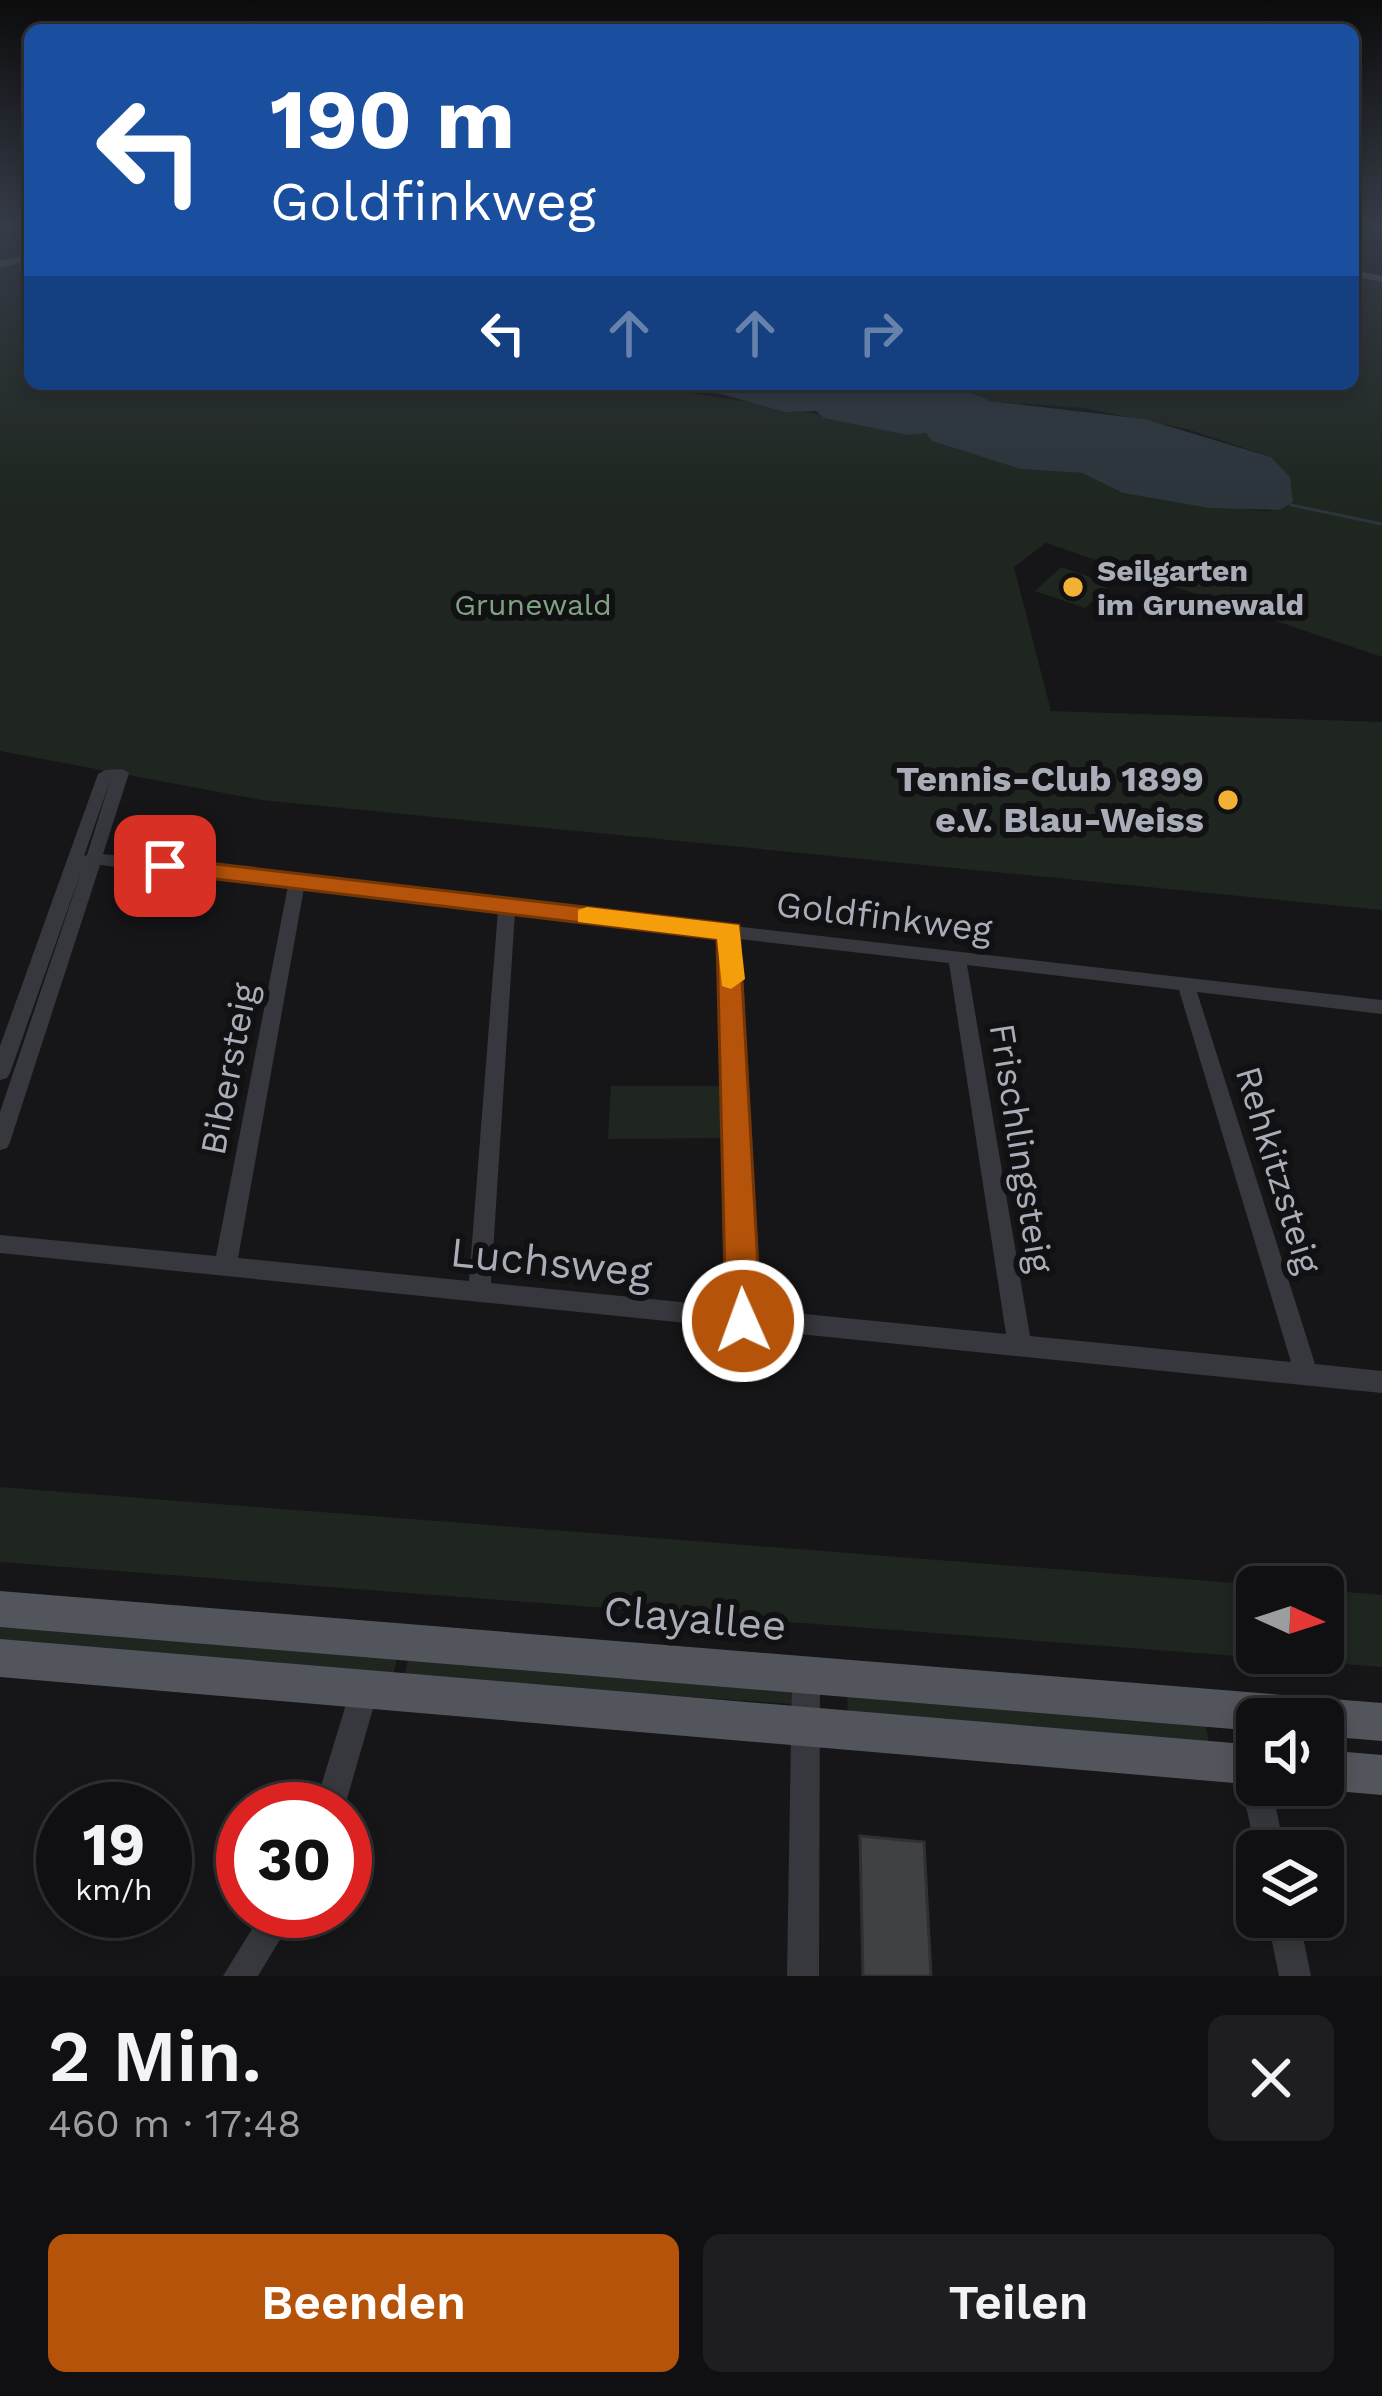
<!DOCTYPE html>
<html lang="de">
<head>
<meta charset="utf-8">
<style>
  body { margin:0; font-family:"Work Sans",sans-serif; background:#1e1e20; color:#f1f3f6; height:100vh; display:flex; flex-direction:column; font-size:45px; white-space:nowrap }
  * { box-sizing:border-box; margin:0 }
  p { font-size:39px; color:#9c9d9f }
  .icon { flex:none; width:66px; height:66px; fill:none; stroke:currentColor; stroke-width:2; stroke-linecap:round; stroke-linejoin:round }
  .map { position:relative; height:1976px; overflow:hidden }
  .side { display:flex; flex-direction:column; background:#101012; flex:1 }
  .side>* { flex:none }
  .top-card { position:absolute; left:24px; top:24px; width:1335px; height:366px; border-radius:18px; box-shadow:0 6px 18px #0003,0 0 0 3px #303032; background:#1a4fa0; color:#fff; overflow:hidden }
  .needle { width:78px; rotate:93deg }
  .controls { position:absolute; left:1236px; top:1566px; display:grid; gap:24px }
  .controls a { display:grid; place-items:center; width:108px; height:108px; border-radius:18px; background:#101012; box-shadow:0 6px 18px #0003,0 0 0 3px #303032; font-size:60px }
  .speed { position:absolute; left:36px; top:1782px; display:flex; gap:24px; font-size:60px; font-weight:700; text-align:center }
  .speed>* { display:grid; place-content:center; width:156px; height:156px; border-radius:50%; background:#101012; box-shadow:0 6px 18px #0003,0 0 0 3px #303032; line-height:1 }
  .speed small { font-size:30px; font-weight:400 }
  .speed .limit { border:18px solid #d22; background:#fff; color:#111 }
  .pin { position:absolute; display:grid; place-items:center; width:102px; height:102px; color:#fff; margin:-51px; border-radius:24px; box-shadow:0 6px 18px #0006 }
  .me { position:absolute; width:132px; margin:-66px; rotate:358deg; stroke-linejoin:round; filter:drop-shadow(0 0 9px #0008) }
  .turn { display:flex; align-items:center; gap:42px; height:252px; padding:0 48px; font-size:54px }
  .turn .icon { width:156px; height:156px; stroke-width:2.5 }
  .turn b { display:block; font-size:84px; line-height:102px }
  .lanes { display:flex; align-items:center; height:114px; padding:0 48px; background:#0003; justify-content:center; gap:60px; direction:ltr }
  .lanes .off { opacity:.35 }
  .round { display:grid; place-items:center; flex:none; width:126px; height:126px; border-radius:18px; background:#1e1e20 }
  .head { display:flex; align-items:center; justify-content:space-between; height:204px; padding:0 48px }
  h1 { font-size:72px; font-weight:600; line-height:90px }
  .action { display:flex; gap:24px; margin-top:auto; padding:24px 48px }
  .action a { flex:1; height:138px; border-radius:18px; background:#b45309; color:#fff; font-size:48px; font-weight:600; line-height:138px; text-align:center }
  .action a+a { background:#1e1e20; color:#f1f3f6 }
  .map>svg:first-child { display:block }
  .green { fill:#1e261f }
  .water { fill:#2c353c }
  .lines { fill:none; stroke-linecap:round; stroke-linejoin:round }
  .stream { stroke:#2c353c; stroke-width:3 }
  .building { fill:#404145; stroke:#303034; stroke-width:3 }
  .minor { fill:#37383d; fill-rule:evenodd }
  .major { fill:#53555c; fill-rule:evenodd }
  .route { fill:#b45309; stroke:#753606; stroke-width:3 }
  .slow { fill:#f59e0b }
  .poi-dot { fill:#f2b134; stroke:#111113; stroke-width:4.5 }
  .labels { text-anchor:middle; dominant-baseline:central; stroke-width:12; stroke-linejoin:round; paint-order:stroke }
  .far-poi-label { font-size:30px; font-weight:bold; fill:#a8adb8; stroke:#111113; text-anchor:start }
  .far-park-label { font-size:30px; fill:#7fa381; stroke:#111113 }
  .poi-label { font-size:36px; font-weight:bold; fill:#a8adb8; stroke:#111113; text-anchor:end }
  .street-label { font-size:36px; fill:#a8adb8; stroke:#111113 }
  .near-street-label { font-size:42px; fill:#a8adb8; stroke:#111113 }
</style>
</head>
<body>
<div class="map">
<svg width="1382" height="1976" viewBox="0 0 1382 1976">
  <rect width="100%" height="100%" fill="#161618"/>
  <g class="green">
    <path d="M 0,225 L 30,225 L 30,384 L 658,386 C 683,395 815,408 825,418 L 907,435 L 926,433 L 932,441 L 1020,469 L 1082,473 L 1123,493 L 1261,511 L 1280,510 L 1289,499 L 1290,477 L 1271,457 L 1187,429 L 1084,408 L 990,401 L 953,384 L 1353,384 L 1353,273 L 1382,278 L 1382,657 L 1046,543 L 1014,567 L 1051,711 L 1382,722 L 1382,910 L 261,800 L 0,751 Z"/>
    <polygon points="1061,567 1110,584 1085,608 1035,591"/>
    <polygon points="611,1086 722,1086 724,1138 608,1139"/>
    <polygon points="0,1487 1285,1587 1257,1587 1257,1653 1323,1653 1323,1590 1382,1595 1382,1667 0,1562"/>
    <polygon points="0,1620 398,1653 393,1677 0,1644"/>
    <polygon points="409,1654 791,1691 792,1704 404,1678"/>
    <polygon points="847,1691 1205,1722 1210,1747 848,1716"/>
  </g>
  <polygon class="water" points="623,384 953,384 990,401 1144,419 1271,457 1290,477 1293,502 1280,510 1210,508 1123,493 1082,473 1020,469 932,441 926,433 907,435 824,418 816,411 785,412 721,394"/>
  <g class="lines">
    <polyline class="stream" points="1291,505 1382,524"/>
  </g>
  <g class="building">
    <polygon points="183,822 204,825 195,838 175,835 166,848 136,841 146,828 176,831"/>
    <polygon points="860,1836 924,1842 931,1976 863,1976"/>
  </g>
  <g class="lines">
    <g class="minor">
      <path d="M 122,769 L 129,773 L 103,854 L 1382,1000 L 1382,1014 L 1197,992 L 1315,1364 L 1382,1371 L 1382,1393 L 749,1329 L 743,1331 L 735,1328 L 0,1253 L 0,1235 L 216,1256 L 288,886 L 100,865 L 10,1142 L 7,1148 L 0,1150 L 0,1112 L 83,866 L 10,1073 L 7,1078 L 0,1080 L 0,1046 L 98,774 L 105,770 ZM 111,778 L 87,855 L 84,856 ZM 304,888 L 498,910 L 469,1281 L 238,1258 ZM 515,912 L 722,936 L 731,1307 L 491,1283 ZM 739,939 L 949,963 L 1006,1334 L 754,1309 ZM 967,965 L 1179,990 L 1291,1362 L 1030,1336 Z"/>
      <polygon points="806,1661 816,1665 820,1675 819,1976 787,1976 792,1675 796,1665"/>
      <polygon points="365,1674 375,1678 379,1688 344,1809 314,1809 351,1688 355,1678"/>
      <polygon points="1252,1749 1257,1751 1257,1785 1271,1785 1285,1851 1257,1851 1257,1857 1237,1764 1242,1754"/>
      <polygon points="263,1911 297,1911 258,1976 223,1976"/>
      <polygon points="1267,1917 1299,1917 1311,1976 1279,1976"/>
    </g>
    <g class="major">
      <polygon points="30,255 30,261 0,267 0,261"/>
      <polygon points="1353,270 1382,276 1382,282 1353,276"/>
      <polygon points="0,1591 1382,1703 1382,1741 1323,1736 1323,1719 1257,1719 1257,1731 0,1627"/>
      <polygon points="0,1639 1257,1745 1257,1785 0,1677"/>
      <polygon points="1323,1750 1382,1755 1382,1795 1323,1790 1312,1785 1323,1785"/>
    </g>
  </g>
  <linearGradient id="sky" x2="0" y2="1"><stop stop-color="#0c0c0d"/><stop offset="0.45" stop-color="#363c48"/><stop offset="1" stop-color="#363c48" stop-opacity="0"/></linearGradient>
  <rect width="1382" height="502" fill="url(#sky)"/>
  <polygon class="route" points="165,858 739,925 761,1321 756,1332 743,1337 731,1332 726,1321 717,939 157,872 153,866"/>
  <polygon class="slow" points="587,907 739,925 745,979 731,989 722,986 717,939 578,922 578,910"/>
  <g class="poi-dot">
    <circle cx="1073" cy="587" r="12"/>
    <circle cx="1228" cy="800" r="12"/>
  </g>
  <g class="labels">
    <g class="far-poi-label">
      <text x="1097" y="570">Seilgarten<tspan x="1097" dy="34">im Grunewald</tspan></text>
    </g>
    <g class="far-park-label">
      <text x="533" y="604">Grunewald</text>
    </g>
    <g class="poi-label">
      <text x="1204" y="779">Tennis-Club 1899<tspan x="1204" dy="41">e.V. Blau-Weiss</tspan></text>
    </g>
    <g class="street-label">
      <text transform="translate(884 917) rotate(7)">Goldfinkweg</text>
      <text transform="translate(229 1069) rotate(-79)">Bibersteig</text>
      <text transform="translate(1021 1148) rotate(81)">Frischlingsteig</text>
      <text transform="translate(1278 1170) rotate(73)">Rehkitzsteig</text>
    </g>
    <g class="near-street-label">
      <text transform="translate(551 1262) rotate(6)">Luchsweg</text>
      <text transform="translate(695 1618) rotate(5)">Clayallee</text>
    </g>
  </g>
</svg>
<div class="controls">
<a><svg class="needle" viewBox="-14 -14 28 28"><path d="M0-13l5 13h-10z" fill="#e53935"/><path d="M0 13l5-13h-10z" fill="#9c9d9f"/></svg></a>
<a><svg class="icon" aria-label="sound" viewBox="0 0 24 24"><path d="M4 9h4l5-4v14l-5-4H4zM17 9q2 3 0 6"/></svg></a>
<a><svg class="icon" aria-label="layers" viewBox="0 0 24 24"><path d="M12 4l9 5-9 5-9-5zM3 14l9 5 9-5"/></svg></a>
</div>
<div class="speed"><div>19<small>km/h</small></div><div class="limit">30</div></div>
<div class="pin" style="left:165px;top:866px;background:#d93025"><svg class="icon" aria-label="arrive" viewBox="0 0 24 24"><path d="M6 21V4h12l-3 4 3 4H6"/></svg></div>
<svg class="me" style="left:743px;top:1321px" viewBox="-20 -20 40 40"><circle r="17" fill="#b45309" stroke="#fff" stroke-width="3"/><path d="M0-11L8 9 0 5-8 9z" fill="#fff"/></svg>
<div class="top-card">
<div class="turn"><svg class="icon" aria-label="left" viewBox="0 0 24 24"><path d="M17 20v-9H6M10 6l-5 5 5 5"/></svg><div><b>190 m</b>Goldfinkweg</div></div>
<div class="lanes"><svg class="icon" aria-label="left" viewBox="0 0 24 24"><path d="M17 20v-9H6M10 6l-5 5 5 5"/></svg><svg class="icon off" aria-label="ahead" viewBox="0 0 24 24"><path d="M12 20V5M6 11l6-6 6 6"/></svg><svg class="icon off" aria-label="ahead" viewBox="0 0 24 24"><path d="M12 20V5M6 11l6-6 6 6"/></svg><svg class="icon off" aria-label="right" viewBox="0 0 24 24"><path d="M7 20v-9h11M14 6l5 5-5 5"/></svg></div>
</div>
</div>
<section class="side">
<div class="head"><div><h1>2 Min.</h1><p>460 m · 17:48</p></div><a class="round"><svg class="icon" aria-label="close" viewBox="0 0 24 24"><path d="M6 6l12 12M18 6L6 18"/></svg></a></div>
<div class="action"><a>Beenden</a><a>Teilen</a></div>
</section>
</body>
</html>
